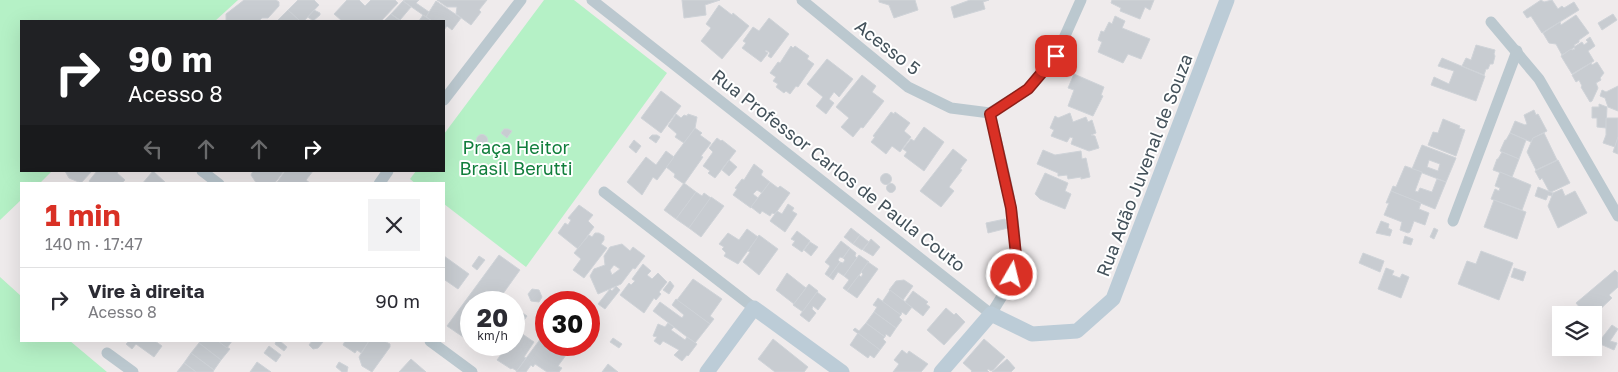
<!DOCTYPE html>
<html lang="pt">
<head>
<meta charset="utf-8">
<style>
  body { margin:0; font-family:"Golos Text",sans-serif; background:#f2f2f3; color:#2b2b33; height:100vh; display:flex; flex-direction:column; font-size:19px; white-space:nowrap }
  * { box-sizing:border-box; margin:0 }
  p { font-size:16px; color:#7c7c81 }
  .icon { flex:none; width:28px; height:28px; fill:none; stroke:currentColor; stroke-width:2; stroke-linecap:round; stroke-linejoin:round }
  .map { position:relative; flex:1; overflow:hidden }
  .details { position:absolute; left:20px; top:182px; width:425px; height:160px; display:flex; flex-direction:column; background:#fff; border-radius:0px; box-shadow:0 5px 20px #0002 }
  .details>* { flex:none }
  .banner { position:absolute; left:20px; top:20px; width:425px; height:152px; border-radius:0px; box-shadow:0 5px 20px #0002; background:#202124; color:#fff; overflow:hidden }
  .tools { position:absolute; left:1552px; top:306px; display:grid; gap:10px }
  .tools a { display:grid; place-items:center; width:50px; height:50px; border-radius:0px; background:#fff; box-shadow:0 5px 20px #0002; font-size:25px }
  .speed { position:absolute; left:460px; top:291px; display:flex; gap:10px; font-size:25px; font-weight:700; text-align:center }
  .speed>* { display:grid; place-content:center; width:65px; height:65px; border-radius:50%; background:#fff; box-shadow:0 5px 20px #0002; line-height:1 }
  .speed small { font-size:12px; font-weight:400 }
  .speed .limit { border:8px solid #d22; background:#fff; color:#111 }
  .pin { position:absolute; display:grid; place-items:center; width:42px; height:42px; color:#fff; margin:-21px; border-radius:10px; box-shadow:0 2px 8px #0006 }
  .me { position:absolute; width:55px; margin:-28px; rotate:8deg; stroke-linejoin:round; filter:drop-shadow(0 0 4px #0008) }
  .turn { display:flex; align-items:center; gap:18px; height:105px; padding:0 25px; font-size:22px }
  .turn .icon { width:65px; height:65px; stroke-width:2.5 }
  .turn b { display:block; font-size:35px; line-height:42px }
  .lanes { display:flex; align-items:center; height:48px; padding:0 25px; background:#0003; justify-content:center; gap:25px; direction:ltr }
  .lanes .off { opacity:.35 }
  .round { display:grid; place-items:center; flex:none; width:52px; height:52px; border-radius:0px; background:#f2f2f3 }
  .summary { display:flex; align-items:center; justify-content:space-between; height:85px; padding:0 25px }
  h1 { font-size:30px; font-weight:700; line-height:38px; color:#d93025 }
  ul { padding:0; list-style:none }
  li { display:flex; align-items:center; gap:15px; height:65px; padding:0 25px; border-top:1px solid #e1e1e2 }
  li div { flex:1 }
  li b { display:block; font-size:19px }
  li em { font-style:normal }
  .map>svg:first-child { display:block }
  .green { fill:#b5f1c6 }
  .building { fill:#c8ccd1; stroke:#cfd3d8; fill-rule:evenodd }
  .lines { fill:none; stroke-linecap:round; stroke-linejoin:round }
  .street { stroke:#bbc8cf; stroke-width:11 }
  .secondary { stroke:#bcccd7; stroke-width:15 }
  .route-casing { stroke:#8d1f18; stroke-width:12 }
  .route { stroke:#d93025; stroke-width:9 }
  .labels { text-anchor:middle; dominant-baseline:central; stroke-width:4; stroke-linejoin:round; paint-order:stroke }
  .street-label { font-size:18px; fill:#43515a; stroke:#fff }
  .park-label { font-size:18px; fill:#117e3c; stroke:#fff }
</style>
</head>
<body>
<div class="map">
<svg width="1618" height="372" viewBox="0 0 1618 372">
  <rect width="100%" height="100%" fill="#efebec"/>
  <g class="green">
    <polygon points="0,0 238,0 215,21 21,21 21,171 52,171 39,184 21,184 21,200 0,220"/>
    <polygon points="544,0 574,0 667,73 526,267 444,204 444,184 416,184 410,179 416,171 444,171 444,134"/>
    <polygon points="0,277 21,296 21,341 70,341 107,372 0,372"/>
  </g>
  <g class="building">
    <polygon points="244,0 276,0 279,2 279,6 268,18 262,18 259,21 226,21 226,14"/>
    <polygon points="298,0 314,0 319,5 304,21 300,21 288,10"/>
    <polygon points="347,0 359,0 365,6 371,0 395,0 398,3 381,21 342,21 334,14"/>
    <polygon points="405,0 419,0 416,3 429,12 426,17 403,1"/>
    <polygon points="437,0 487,0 479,10 481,12 471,25 456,14 457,7 447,7"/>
    <polygon points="682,0 720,0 705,5 706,15 684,18"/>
    <polygon points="879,0 915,0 918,10 894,18 889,5 879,2"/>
    <polygon points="970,0 989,0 983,2 985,9 954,18 951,7"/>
    <polygon points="1112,0 1154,0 1150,10 1145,7 1140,19 1120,11 1121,8 1111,3"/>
    <polygon points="1541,0 1544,2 1552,0 1558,9 1562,6 1564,8 1574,2 1579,10 1542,33 1531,16 1527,18 1523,12"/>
    <polygon points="403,1 411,7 400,20 391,14"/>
    <polygon points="436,1 461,18 452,30 447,26 444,30 444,21 432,21 426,17"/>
    <polygon points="719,5 732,15 733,13 749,26 722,59 701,41 711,28 706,24"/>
    <polygon points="288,10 300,21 277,21"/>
    <polygon points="314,10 320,13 320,15 313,21 308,17"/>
    <polygon points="391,14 399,20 398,21 384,21"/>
    <polygon points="1613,14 1617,20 1602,30 1598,23"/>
    <polygon points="423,15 432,21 419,21"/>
    <polygon points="1576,15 1589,33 1579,40 1579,42 1574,45 1575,47 1562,55 1556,44 1549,43 1543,33 1560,22 1561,25"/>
    <polygon points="1115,16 1125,21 1122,28 1150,39 1141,59 1128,54 1123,63 1098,52 1102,42 1098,40 1101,31 1104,32 1109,22 1112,24"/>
    <polygon points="769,18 789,34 771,58 768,56 770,53 766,50 765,51 768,53 761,62 742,48 746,43 743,41 753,27 759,31"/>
    <polygon points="1590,37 1595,46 1588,51 1594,61 1572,74 1561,56 1571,49 1572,50 1575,49 1574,47 1582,42 1584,45 1588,42 1586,40"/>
    <polygon points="1476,45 1495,50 1494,54 1495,56 1493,64 1490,64 1488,69 1486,69 1484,75 1462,66 1466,58 1471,60"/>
    <polygon points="791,46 793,48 795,46 809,56 807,59 814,64 798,87 796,86 790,94 786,91 784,93 776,87 778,84 773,81 776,77 770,73 778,62 780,63"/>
    <polygon points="1442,58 1485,76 1476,101 1431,85 1434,77 1449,84 1454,71 1438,66"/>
    <polygon points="827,59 853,79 839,97 834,92 829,99 834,103 826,114 816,106 823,97 807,84"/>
    <polygon points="1597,62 1604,73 1600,78 1601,80 1596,83 1598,88 1592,101 1590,102 1581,87 1582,86 1579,80 1576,82 1572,75 1591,63 1592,65"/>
    <polygon points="1074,74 1104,87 1101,95 1103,96 1093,116 1068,106 1074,90 1068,88"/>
    <polygon points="862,75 876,86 872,92 884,101 863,128 861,127 853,137 841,127 849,118 836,107"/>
    <polygon points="1618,86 1618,111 1608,107 1605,98 1600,96 1602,90 1606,92"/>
    <polygon points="661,91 681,106 661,133 641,118"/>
    <polygon points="1599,104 1607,107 1606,128 1597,127 1597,118 1592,118 1592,107 1599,107"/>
    <polygon points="1534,110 1536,115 1538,114 1547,131 1533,138 1531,142 1510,133 1515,121 1525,125 1527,124 1524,115"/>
    <polygon points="891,112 894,114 895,112 910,123 904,131 911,137 900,152 892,146 886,154 871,142 875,137 873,136"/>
    <polygon points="1070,113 1073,122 1086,117 1088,122 1092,120 1096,133 1091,135 1095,136 1099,148 1089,151 1071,144 1073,138 1070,137 1067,142 1051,136 1054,130 1050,128 1055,116 1058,118"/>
    <polygon points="676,114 681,118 684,115 687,116 688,114 697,117 695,128 684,143 675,137 677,134 668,126"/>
    <polygon points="1606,118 1618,118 1618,137 1615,147 1603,143 1606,135"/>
    <polygon points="1443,119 1460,126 1459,128 1465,130 1456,156 1428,145 1433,132 1438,133"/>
    <polygon points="924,127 944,142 924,171 904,156 907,152 903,149 911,139 914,141"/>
    <polygon points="695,128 702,133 700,135 711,143 701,156 703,157 684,184 674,177 675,174 666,167"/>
    <polygon points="504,129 508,129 512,131 507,138 501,133"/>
    <polygon points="1510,133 1526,140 1519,159 1500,151 1505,140 1506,140"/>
    <polygon points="1544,133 1557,160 1536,170 1527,152 1533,138"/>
    <circle cx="482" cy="140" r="5.5"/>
    <polygon points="652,135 657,135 660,137 656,143 649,138"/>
    <polygon points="1618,137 1618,154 1613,152"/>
    <polygon points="717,138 721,141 722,140 736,151 715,178 708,173 710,171 703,166 713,152 709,148"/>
    <polygon points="634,140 641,146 636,153 629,147"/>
    <path d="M 1422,145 L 1456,158 L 1446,182 L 1412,169 ZM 1429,160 L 1440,164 L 1438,171 L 1427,167 Z"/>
    <polygon points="953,149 967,160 960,169 962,170 949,187 954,191 941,207 920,191"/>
    <polygon points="1043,150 1055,155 1081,151 1082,159 1086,158 1090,177 1081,179 1081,177 1068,179 1067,175 1058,176 1058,173 1037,164"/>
    <polygon points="666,151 674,157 657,180 653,177 642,195 627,182 646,157 656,165"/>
    <polygon points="1502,152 1519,159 1512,177 1493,170 1497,159 1498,159"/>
    <polygon points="729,160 737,167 729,176 722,170"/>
    <polygon points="1558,160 1570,183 1551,192 1549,191 1542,178 1540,180 1535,171"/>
    <polygon points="754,164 763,171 761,175 770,182 762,193 757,190 753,194 758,198 751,208 733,195 737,189 735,188 742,179 744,180"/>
    <polygon points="1405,166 1422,172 1415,191 1418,192 1420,188 1432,192 1437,179 1446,182 1435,209 1391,191 1393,186 1396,187"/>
    <polygon points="65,171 92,171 81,183 69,178"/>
    <polygon points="97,171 119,171 117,173 125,180 121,184 91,184 89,181"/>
    <polygon points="153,171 167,184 142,184"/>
    <polygon points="253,171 284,171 274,184 257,184 251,175"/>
    <polygon points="285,171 313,171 306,180 311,184 276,184"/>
    <polygon points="1500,172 1531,185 1522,210 1491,199 1495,189 1499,191 1500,188 1495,186"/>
    <polygon points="1045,173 1068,183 1065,191 1071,194 1065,209 1040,199 1035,194"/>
    <circle cx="886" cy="179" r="5.5"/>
    <polygon points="770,182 778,188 780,186 790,193 775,214 772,213 770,216 762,211 760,214 751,207"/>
    <polygon points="684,183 696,192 676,219 664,210"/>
    <circle cx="891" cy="188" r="4.5"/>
    <polygon points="1538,187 1553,193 1552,196 1548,195 1546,200 1535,196"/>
    <polygon points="1562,189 1565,196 1575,191 1587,213 1558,228 1548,206 1553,193"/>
    <polygon points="1391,191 1421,203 1419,209 1429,213 1425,225 1414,221 1410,232 1408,233 1400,230 1402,222 1384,215 1389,203 1386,203"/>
    <polygon points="696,192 702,196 704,193 711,198 689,228 676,219"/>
    <polygon points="711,197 724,206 701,237 689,228"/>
    <polygon points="1494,200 1526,212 1517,239 1484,227"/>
    <polygon points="788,204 794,208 792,211 797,214 785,232 770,221 777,211 782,214"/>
    <polygon points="579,205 593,215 588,221 594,227 578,249 558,233 565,223 568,225 571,220 568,218"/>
    <polygon points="1005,219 1008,228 988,233 986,223"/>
    <polygon points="1381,221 1389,224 1388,228 1392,230 1390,236 1376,233"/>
    <polygon points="851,228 860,235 853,244 844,237"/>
    <polygon points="1434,228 1438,230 1434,239 1430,237"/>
    <polygon points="747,229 758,237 738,264 724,256 726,253 722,249 724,247 719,244 728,233 739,240"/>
    <polygon points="797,231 810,241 802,252 792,245 795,241 791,239"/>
    <polygon points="595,233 599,233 604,236 604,240 601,244 607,248 584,278 573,270 581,259 574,253 589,235 592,237"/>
    <polygon points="759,235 778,249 759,275 743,262 750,252 748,251"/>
    <polygon points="860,235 869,242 862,250 853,244"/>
    <polygon points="1405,236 1413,239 1411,245 1403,243"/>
    <polygon points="871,239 880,247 873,256 863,250"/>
    <polygon points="841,241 850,248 843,258 840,257 838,260 840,262 829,277 825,274 830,266 825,262"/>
    <polygon points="810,242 818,247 811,256 804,250"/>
    <path d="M 622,244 L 630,251 L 633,247 L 645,256 L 635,269 L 633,268 L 621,284 L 598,294 L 590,276 L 594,269 L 605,265 L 604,256 L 610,247 ZM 614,265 L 620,269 L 612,275 L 610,270 Z"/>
    <polygon points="850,248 856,253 855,256 857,258 844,276 838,272 833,280 829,277 840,262 843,263 845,260 843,258"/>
    <polygon points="1481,251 1513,263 1499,300 1458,284 1467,261 1476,264"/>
    <polygon points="1363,253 1384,261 1380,272 1359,263"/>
    <polygon points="499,255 520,270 497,302 471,302 471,338 469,341 447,326"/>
    <polygon points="859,255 869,262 847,291 843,288 849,280 844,276"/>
    <polygon points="444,256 469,274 458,289 445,280 444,283"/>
    <polygon points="479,256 485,260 477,270 472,266"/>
    <polygon points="868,262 878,269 857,298 847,291 859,275 861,277 863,274 861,272"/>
    <polygon points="1104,262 1107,263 1103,274 1100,273"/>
    <polygon points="643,264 651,271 647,275 652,279 658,273 667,282 659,292 661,294 656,300 654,298 644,313 620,295 629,283 631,285 635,281 632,279"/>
    <polygon points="1386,268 1394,271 1392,275 1400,278 1402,274 1409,277 1401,298 1378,289"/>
    <polygon points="1514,268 1526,272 1523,281 1511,277"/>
    <polygon points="1615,270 1618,273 1618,287 1609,295 1612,298 1594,315 1590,311 1588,313 1583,307 1581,309 1576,303"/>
    <polygon points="787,273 806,288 794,304 776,290"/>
    <polygon points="693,279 722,299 710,316 714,319 710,324 677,300"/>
    <polygon points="904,280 913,286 903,300 889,290 896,281"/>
    <polygon points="670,281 674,286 669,294 663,290"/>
    <polygon points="809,284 818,291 803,312 793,305"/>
    <polygon points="616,286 620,290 605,309 598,304 610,289 612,291"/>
    <polygon points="532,289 539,290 542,297 539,302 531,301 528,294"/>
    <polygon points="890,290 912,307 906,315 902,312 901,315 882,302"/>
    <polygon points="913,291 928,302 926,304 930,307 923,316 905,302"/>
    <polygon points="817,292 826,299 818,310 813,306 812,309 816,313 809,322 800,315"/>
    <polygon points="562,294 568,298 565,302 559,298"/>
    <polygon points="878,298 901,315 899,317 902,320 896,328 874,312 877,307 873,305"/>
    <polygon points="676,299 710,324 695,343 653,311 660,302 682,318 684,315 672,305"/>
    <polygon points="514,303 516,305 514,307 527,316 514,334"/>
    <polygon points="946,308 954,315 956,313 965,322 944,345 927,330"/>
    <polygon points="874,312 896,328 890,337 886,334 885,337 866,323"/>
    <polygon points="668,323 674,327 671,330 685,340 687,337 697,344 688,356 687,355 682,361 674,355 679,350 663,341 660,345 654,341 657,337 653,336 658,324 665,327"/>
    <polygon points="866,323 885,337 883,339 886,342 880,350 853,330 855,328 859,331"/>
    <polygon points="1612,325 1618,329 1610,341 1617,343 1614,350 1598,343"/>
    <polygon points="518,331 534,342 524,357 526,358 517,371 512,368 511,369 497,360 508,345 514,345 514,337"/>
    <polygon points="858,333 880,350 874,358 870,355 868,358 850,345"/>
    <polygon points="541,338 546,342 546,345 550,345 557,350 557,349 566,355 558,366 562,368 559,372 547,372 535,364 533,367 531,365 526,372 516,372"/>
    <polygon points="613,338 622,344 619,348 610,342"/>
    <polygon points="773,339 808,367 804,372 775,372 758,359"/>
    <polygon points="984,339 1005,357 993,370 991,371 988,369 987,370 989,372 971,372 972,371 963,363"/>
    <polygon points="129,341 155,341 162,346 154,357 136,344 132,349 126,344"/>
    <polygon points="200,341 218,341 230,349 221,360 199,343"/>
    <polygon points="218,341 232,341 227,348"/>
    <polygon points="276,341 280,341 287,347 284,351 275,344"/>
    <polygon points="312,341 323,341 323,342 318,348 313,349 309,345"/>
    <polygon points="345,341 369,341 361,353 357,350 355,353 343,345"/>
    <polygon points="369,341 384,341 390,344 390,347 372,372 362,366 359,357"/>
    <polygon points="199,343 221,360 214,370 191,353"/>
    <polygon points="480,345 506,345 501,352 480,347"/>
    <polygon points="269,346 281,355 276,362 264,353"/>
    <polygon points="902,350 907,354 909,351 928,364 921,372 893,372 899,364 894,360"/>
    <polygon points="191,353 214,370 213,372 196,372 184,363"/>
    <polygon points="411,359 426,372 399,372"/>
    <polygon points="1007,359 1015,368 1011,372 992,372"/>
    <polygon points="257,362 271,372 250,372"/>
    <polygon points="339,362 348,367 347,372 342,372 336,367"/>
    <polygon points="184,363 196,372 177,372"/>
    <polygon points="608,364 618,372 602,372"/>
  </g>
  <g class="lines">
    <g class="street">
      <path d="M 592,0 L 991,314 C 999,301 1009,287 1013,273 C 1023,233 999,155 990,113"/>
      <polyline points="802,0 908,87 951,108 990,113"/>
      <polyline points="1491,22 1539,79 1618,216"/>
      <polyline points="444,100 521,0"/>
      <polyline points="990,113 1028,89 1056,56 1081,0"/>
      <polyline points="202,171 219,184"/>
      <polyline points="379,184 388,171"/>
      <polyline points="604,192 754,308"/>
      <polyline points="1453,221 1517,51"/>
      <polyline points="430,341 472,372"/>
      <polyline points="107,353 133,372"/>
    </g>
    <g class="secondary">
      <polyline points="707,372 754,308 842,372"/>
      <polyline points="941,372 991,314 1032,334 1077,331 1113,299 1227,0"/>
    </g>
  </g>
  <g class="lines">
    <g class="route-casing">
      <polyline id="route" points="1012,275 1016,255 1011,208 990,114 1028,89 1056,56"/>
    </g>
    <use href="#route" class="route"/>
  </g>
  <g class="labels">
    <g class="street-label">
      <text transform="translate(888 47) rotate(38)">Acesso 5</text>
      <text transform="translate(1144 165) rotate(-69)">Rua Adão Juvenal de Souza</text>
      <text transform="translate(839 170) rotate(38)">Rua Professor Carlos de Paula Couto</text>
    </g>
    <g class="park-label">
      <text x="516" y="147">Praça Heitor<tspan x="516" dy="21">Brasil Berutti</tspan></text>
    </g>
  </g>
</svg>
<div class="tools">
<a><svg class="icon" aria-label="layers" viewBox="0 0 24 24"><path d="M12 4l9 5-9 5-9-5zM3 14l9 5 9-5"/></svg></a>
</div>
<div class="speed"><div>20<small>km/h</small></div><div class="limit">30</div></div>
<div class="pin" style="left:1056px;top:56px;background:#d93025"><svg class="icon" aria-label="arrive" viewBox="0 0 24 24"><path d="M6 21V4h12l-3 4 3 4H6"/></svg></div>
<svg class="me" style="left:1012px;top:275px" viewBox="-20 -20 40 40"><circle r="17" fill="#d93025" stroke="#fff" stroke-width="3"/><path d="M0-11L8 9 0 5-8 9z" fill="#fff"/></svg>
<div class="banner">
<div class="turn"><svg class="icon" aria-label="right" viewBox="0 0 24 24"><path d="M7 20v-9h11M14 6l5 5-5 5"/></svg><div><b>90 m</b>Acesso 8</div></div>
<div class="lanes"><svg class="icon off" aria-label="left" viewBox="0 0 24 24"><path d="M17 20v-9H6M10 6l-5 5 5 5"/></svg><svg class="icon off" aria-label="ahead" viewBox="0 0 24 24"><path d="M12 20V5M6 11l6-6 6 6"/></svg><svg class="icon off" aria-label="ahead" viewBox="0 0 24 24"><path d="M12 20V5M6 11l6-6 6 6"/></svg><svg class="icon" aria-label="right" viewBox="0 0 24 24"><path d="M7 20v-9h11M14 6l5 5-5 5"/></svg></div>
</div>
<section class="details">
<div class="summary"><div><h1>1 min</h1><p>140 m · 17:47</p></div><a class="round"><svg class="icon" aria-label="close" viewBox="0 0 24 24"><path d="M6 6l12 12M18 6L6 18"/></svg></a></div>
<ul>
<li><svg class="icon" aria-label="right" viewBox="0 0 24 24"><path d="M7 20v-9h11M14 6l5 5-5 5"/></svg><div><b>Vire à direita</b><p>Acesso 8</p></div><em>90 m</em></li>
</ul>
</section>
</div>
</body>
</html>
